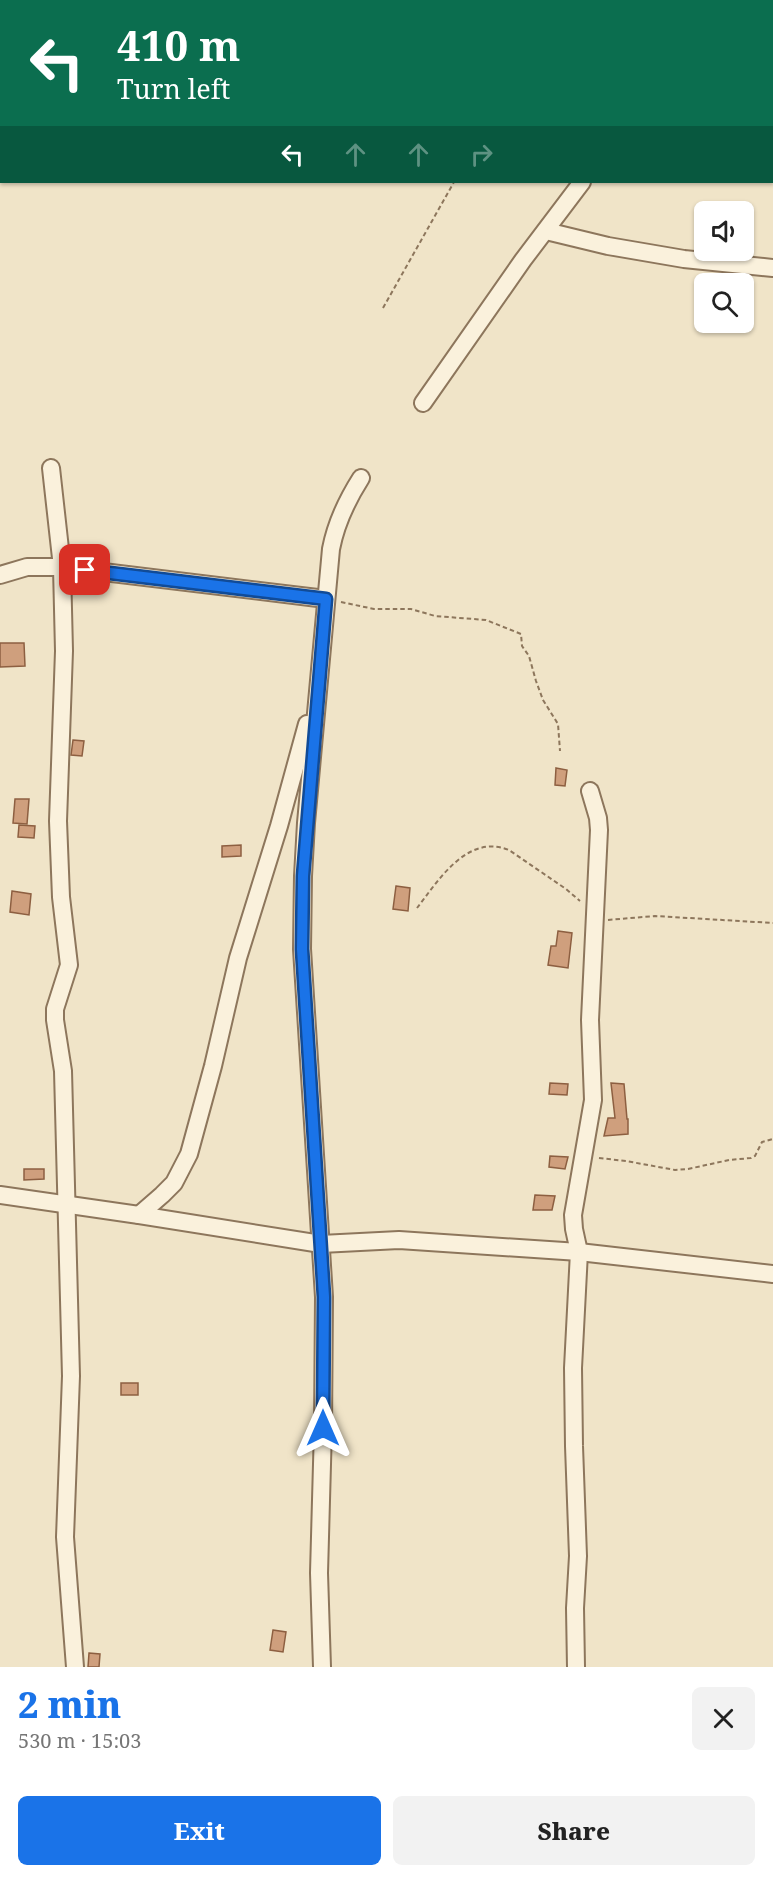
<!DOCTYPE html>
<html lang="en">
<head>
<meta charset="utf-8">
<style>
  body { margin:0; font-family:"Noto Serif",serif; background:#f2f2f2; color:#222; height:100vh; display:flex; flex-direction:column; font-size:22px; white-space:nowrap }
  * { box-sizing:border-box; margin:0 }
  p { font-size:20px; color:#767676 }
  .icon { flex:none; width:33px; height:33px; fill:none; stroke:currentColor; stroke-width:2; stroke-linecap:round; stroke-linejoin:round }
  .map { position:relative; height:1667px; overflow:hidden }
  .details { display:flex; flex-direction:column; background:#fff; flex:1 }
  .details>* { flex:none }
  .banner { position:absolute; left:0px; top:0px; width:774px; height:183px; box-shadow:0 2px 4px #0004; background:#0b6e4f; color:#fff; overflow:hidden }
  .buttons { position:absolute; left:694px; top:201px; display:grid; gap:12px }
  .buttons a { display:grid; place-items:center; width:60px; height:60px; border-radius:9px; background:#fff; box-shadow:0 2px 4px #0004; font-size:30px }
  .pin { position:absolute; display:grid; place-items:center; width:51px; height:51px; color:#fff; margin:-26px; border-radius:12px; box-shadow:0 3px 9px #0006 }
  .me { position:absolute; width:66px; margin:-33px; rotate:0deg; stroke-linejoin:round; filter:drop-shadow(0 0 4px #0008) }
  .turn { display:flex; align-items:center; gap:21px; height:126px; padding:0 18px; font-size:27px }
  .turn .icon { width:78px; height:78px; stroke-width:2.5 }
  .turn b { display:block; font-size:42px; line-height:51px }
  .lanes { display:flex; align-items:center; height:57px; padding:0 18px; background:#0003; justify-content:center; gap:30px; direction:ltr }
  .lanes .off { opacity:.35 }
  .round { display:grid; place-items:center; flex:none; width:63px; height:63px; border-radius:9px; background:#f2f2f2 }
  .head { display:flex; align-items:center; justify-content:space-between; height:102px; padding:0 18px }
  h1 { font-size:36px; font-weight:800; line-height:45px; color:#1a73e8 }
  .primary-button { display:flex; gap:12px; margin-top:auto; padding:12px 18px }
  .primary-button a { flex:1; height:69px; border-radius:9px; background:#1a73e8; color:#fff; font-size:24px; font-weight:800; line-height:69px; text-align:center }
  .primary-button a+a { background:#f2f2f2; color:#222 }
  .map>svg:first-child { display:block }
  .building { fill:#cf9f7d; stroke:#8d5f41; stroke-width:1.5 }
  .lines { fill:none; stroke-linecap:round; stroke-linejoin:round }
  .minor-casing { stroke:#8d765c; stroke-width:20 }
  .path { stroke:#8d765c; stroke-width:2; stroke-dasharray:4.5 3; stroke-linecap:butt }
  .minor { stroke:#faf1dc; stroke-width:16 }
  .route-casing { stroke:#114b97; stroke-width:15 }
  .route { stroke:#1a73e8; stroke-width:10 }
</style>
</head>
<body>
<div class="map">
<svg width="773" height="1667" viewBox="0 0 773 1667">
  <rect width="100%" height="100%" fill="#f0e4c8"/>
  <g class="building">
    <polygon points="0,643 24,643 25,666 0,667"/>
    <polygon points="73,740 84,741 82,756 71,755"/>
    <polygon points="556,768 567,770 565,786 555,785"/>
    <polygon points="15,799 29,799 27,824 13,823"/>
    <polygon points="19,825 35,826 34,838 18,837"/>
    <polygon points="241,845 241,856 222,857 222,846"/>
    <polygon points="396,886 410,888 408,911 393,909"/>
    <polygon points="12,891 31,894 29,915 10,912"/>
    <polygon points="558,931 572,933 568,968 548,965 551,946 556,946"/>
    <polygon points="550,1083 568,1084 567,1095 549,1094"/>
    <polygon points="611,1083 624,1084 627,1119 628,1119 628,1134 604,1136 608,1118 615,1118"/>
    <polygon points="550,1156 568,1157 565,1169 549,1167"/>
    <polygon points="24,1169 44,1169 44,1179 24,1180"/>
    <polygon points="535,1195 555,1196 552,1210 533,1210"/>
    <rect x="121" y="1383" width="17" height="12"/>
    <polygon points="273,1630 286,1632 283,1652 270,1650"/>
    <polygon points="89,1653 100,1654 99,1667 88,1667"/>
  </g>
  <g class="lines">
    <g class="minor-casing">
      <g id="minor">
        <polyline points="718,2 719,0"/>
        <polyline points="546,231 608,246 684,259 773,268"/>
        <polyline points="423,403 523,260 582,182"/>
        <polyline points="51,468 62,567 64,651 58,821 61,897 69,965 55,1009 55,1020 63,1071 71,1376 65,1537 75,1667"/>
        <polyline points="0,575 27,567 62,567 326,599"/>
        <polyline points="0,1195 139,1215 321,1244 399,1240 579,1252 773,1274"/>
        <polyline points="139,1215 162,1195 174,1183 189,1154 213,1066 238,958 279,826 307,724"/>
        <path d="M 322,1667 L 319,1573 L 323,1428 L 324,1297 L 302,949 L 303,876 L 306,823 L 331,549 C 336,523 347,500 361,478"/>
        <polyline points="576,1667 575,1608 578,1556 574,1446 573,1368 579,1252 574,1229 573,1215 593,1100 590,1020 599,830 598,818 590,791"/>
      </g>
    </g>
    <g class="path">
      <polyline points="669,2 672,0"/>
      <polyline points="383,308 454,182"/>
      <polyline points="341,602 374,609 411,609 435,616 486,620 521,634 522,646 529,656 536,681 543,700 558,724 560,751"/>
      <path d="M 417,908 C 438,881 467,833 509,850 L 566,889 L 580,901"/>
      <polyline points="608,920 655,916 773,923"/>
      <polyline points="599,1158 626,1161 675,1170 688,1169 729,1160 751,1158 755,1156 762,1142 773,1139"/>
    </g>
    <use href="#minor" class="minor"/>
  </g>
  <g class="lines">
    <g class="route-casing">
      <polyline id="route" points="85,570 326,599 303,876 302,949 324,1297 323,1428"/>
    </g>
    <use href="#route" class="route"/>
  </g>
</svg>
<div class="buttons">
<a><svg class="icon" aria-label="sound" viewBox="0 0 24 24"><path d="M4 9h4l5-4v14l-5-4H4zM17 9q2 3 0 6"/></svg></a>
<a><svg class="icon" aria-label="search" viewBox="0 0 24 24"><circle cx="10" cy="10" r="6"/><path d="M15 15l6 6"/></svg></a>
</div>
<div class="pin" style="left:85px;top:570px;background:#d93025"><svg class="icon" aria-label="arrive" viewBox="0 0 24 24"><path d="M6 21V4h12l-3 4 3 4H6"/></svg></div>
<svg class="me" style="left:323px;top:1428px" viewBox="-20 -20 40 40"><path d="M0-17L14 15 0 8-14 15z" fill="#1a73e8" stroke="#fff" stroke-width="4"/></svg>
<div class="banner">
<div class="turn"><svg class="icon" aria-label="left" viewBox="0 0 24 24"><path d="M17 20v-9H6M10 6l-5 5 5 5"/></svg><div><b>410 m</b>Turn left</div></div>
<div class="lanes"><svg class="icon" aria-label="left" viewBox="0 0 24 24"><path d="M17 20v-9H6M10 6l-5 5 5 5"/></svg><svg class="icon off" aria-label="ahead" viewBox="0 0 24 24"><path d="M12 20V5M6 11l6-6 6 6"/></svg><svg class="icon off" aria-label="ahead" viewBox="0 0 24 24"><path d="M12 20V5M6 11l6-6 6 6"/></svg><svg class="icon off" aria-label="right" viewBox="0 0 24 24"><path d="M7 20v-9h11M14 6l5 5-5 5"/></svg></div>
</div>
</div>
<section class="details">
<div class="head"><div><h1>2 min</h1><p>530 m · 15:03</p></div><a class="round"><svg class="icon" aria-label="close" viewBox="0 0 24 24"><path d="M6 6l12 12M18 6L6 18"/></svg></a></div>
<div class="primary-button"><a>Exit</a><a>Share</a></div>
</section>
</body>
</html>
